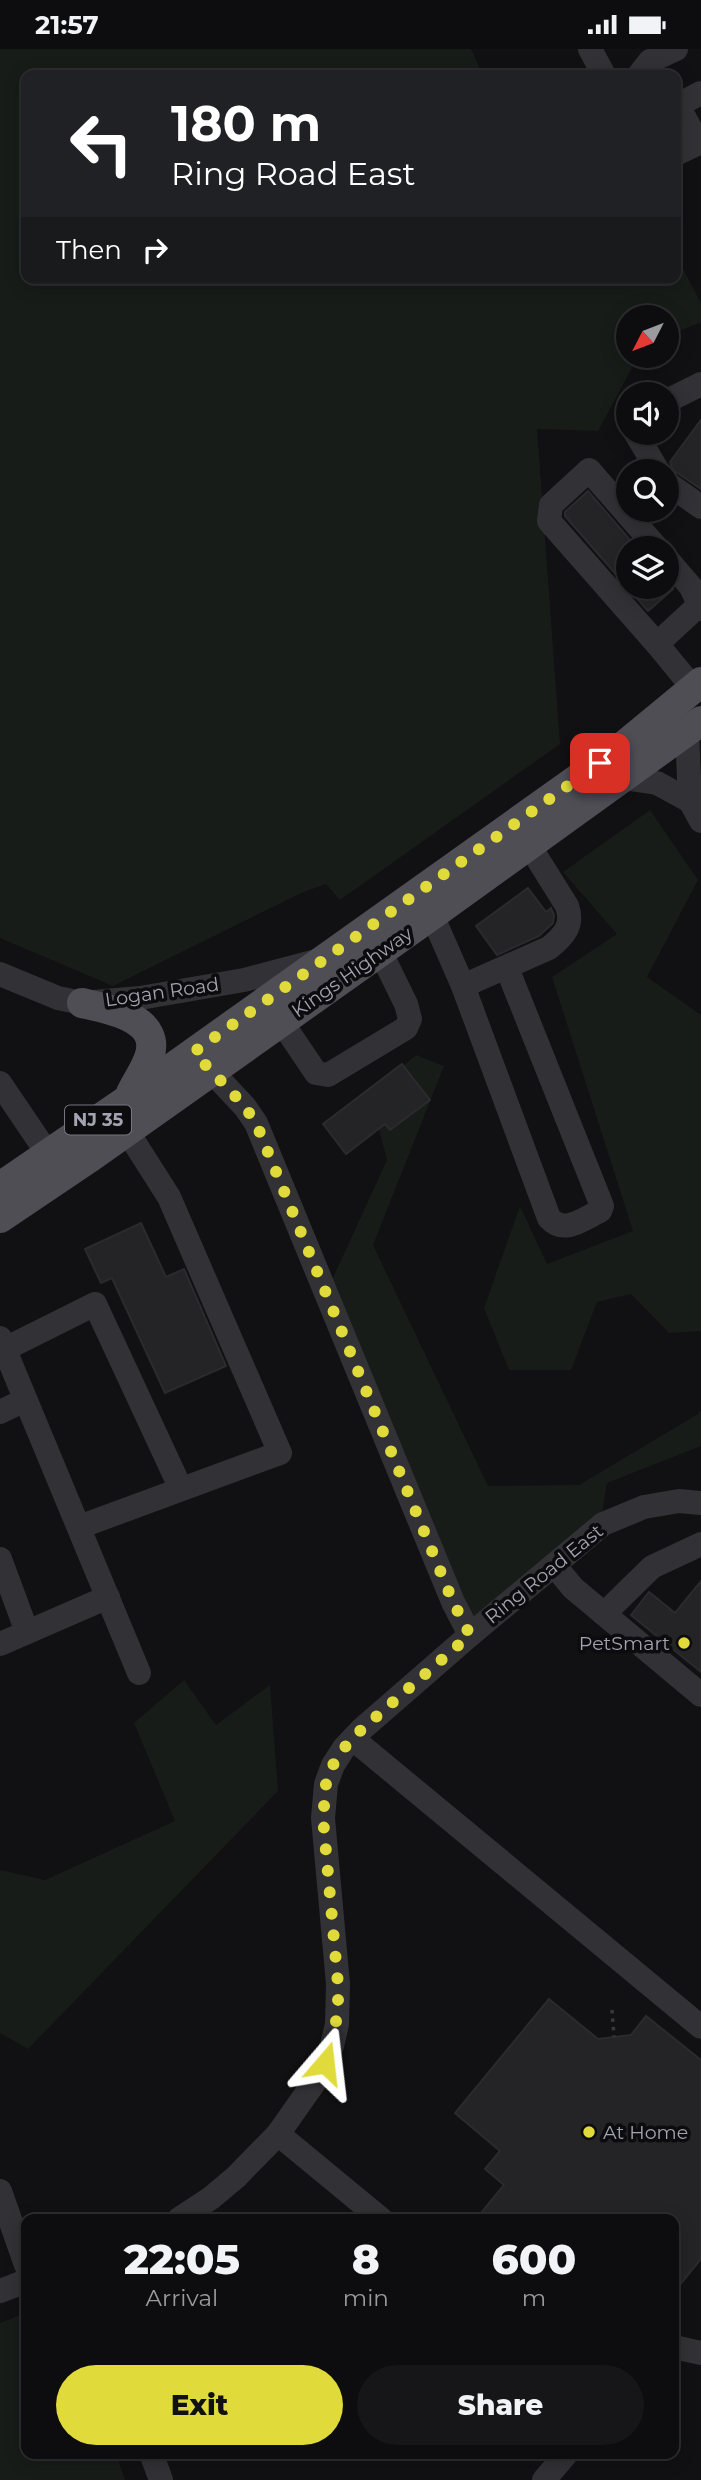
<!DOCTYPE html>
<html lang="en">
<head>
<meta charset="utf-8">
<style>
  body { margin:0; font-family:Montserrat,sans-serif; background:#161517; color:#f1f3f6; height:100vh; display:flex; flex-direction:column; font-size:26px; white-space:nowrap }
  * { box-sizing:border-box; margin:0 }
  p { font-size:23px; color:#9a9b9e }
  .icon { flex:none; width:38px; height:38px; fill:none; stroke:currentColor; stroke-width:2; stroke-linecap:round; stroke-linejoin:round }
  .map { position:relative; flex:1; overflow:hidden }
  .drawer { position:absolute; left:21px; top:2165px; width:658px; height:245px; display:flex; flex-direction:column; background:#0d0c0e; border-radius:14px; box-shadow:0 4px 18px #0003,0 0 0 2px #2d2c2e }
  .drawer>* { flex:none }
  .banner { position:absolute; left:21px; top:21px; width:660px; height:214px; border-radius:14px; box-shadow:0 4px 18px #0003,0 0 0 2px #2d2c2e; background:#202124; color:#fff; overflow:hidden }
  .needle { width:46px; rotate:228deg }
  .controls { position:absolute; left:616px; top:256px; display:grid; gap:14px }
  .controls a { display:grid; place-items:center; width:63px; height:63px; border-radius:50%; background:#0d0c0e; box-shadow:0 4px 18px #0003,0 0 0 2px #2d2c2e; font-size:35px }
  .pin { position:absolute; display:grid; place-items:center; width:60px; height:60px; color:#fff; margin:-30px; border-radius:14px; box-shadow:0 4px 10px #0006 }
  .me { position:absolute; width:77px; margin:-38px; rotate:17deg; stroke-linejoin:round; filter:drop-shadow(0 0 5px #0008) }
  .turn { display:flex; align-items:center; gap:24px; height:147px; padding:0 35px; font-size:32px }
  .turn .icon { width:91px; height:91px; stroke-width:2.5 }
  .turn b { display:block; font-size:49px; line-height:60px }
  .then { display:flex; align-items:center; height:66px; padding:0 35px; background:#0003; gap:14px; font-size:26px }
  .eta { display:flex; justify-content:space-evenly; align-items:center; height:119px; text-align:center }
  .eta b { font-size:42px; font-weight:800; line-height:49px }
  .primary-button { display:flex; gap:14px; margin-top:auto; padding:14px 35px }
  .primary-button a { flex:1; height:80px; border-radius:42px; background:#e0db3a; color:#111; font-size:28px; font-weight:800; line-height:80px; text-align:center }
  .primary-button a+a { background:#161517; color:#f1f3f6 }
  .status { display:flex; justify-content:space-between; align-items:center; height:49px; padding:0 35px; background:#0d0c0e; direction:ltr }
  .status svg { height:19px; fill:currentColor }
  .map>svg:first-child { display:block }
  .green { fill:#171c19 }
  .building { fill:#242326; stroke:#2b2b2d; stroke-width:2 }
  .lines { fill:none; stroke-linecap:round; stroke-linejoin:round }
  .path { stroke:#38383d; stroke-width:3.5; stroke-dasharray:3.5 5; stroke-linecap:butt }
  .minor { stroke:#323236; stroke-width:24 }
  .major { stroke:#4f4e55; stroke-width:30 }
  .route { stroke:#e0db3a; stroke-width:12; stroke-dasharray:0 21.6 }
  .poi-dot { fill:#e0db3a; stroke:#0c0b0d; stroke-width:2.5 }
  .labels { text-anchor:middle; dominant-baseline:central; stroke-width:7; stroke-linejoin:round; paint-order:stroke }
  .shield { fill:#0c0b0d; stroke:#767580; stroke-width:2 }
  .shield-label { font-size:18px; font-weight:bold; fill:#a3a3b1 }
  .street-label { font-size:19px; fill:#a3a3b1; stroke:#0c0b0d }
  .poi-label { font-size:19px; fill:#a3a3b1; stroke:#0c0b0d; text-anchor:end }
</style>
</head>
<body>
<div class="status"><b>21:57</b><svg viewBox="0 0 49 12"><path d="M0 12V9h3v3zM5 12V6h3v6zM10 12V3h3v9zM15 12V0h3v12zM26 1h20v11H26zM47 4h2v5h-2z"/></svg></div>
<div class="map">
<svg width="701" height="2431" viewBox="0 0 701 2431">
  <rect width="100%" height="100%" fill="#111012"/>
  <g class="green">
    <polygon points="0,0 471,0 483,26 26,26 26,229 676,229 676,206 701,254 701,273 667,287 667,268 628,268 628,306 639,306 598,382 537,380 560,695 340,851 326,835 301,844 113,937 0,889"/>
    <polygon points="650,761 698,831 647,928 701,966 701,1282 669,1284 631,1245 597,1253 571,1321 509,1321 484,1259 520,1157 547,1215 633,1182 552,928 617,885 563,823"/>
    <polygon points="416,1006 444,1017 373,1196 488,1437 579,1436 698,1365 701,1361 701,1397 607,1434 599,1483 469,1592 326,1244 387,1111 370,1046"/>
    <polygon points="184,1631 216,1676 270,1636 278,1742 28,2000 0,1984 0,1821 45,1831 175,1772 134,1674"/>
    <polygon points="26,2264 26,2404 116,2405 125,2431 0,2431 0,2274"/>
  </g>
  <g class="building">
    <polygon points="701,371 701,440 673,421 670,413"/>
    <polygon points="588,442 637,499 628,499 628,537 671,537 673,540 648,562 565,467 565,463"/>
    <polygon points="528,839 546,863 551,859 554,866 553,874 539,887 497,906 476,877"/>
    <polygon points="402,1015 430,1051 390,1081 385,1075 346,1105 323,1075"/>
    <polygon points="141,1174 166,1228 184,1220 226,1317 165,1344 112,1229 101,1234 85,1200"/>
    <polygon points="701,1532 701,1623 631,1566 649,1543 675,1564"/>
    <polygon points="549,1950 598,1990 631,1986 646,1967 701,2011 701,2210 674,2243 674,2170 476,2170 504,2136 485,2120 500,2102 455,2064"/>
  </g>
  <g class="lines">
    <polyline class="path" points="612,1961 614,1988"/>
    <g class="minor">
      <polyline points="590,0 604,26"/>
      <polyline points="639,26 650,12 676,0"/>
      <polyline points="678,56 698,94"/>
      <polyline points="676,57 701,44"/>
      <polyline points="676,105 701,93"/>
      <polyline points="667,352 701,335"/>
      <polyline points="635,383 658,422"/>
      <polyline points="667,434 701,458"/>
      <polyline points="657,499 589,421 551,456 549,472 657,595 693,639"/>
      <polyline points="667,510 691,538 701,560"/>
      <polyline points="657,595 698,557"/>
      <polyline points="687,683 690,752 701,772"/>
      <polyline points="623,729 657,734 690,752"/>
      <path d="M 432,866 L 463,937 L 549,1169 C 564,1186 583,1170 600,1162 L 602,1157 L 507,919"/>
      <polyline points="0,925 58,949 82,954 140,949 244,931 316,912"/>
      <path d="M 463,937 L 549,899 C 564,887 574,876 567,857 L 529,796"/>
      <polyline points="281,972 316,1024 328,1026 406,979 410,970 406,955 380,902"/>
      <polyline points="199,1009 245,1058 256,1074 453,1553 470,1586"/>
      <polyline points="0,1034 48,1105"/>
      <polyline points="0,1289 139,1624"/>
      <polyline points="5,1300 95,1255 181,1440"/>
      <polyline points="0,1363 25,1351"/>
      <polyline points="79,1478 280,1404 169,1148 127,1082"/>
      <polyline points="0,1510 27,1583"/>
      <polyline points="554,1516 573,1539 701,1646"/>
      <polyline points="604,1565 652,1518 701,1495"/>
      <polyline points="0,1595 108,1548"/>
      <polyline points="353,1690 701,1978"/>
      <polyline points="278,2085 381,2170"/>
      <polyline points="0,2142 26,2216"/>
      <polyline points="179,2170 211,2149 236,2128 278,2085 316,2031 332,1997 337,1975 338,1935 323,1769 326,1735 333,1716 344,1699 362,1680 470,1586 603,1475 644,1458 679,1452 701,1454"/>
      <polyline points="0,2242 26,2232"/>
      <polyline points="674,2298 701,2304"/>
      <polyline points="151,2404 161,2431"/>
      <polyline points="544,2431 567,2404"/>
    </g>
    <g class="major">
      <path d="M 82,954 C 109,960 163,969 149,1009 C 145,1021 136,1033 131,1044"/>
      <polyline points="0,1138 127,1051 621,699 701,633"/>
      <polyline points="0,1169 92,1107 432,866 701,672"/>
    </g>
  </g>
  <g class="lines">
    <path class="route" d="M 325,2014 C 335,1987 339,1963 338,1935 L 323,1769 L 326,1735 L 333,1716 L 344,1699 L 362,1680 L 470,1586 L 453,1553 L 256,1074 C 239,1047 214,1027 194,1003 L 600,714"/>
  </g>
  <g class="poi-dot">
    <circle cx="684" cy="1594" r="7"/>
    <circle cx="589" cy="2083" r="7"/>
  </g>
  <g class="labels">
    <rect class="shield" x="65" y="1056.5" width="66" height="29" rx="5"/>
    <g class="shield-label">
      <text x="98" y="1071">NJ 35</text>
    </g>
    <g class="street-label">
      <text transform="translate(352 923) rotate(-35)">Kings Highway</text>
      <text transform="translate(162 943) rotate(-8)">Logan Road</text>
      <text transform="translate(544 1525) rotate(-39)">Ring Road East</text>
    </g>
    <g class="poi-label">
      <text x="670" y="1594">PetSmart</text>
      <text x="603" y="2083" text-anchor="start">At Home</text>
    </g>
  </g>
</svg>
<div class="controls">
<a><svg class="needle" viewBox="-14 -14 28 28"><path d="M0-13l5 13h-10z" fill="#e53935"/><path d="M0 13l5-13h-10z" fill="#9a9b9e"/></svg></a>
<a><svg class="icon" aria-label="sound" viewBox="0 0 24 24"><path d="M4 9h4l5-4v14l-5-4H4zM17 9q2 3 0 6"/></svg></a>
<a><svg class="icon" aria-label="search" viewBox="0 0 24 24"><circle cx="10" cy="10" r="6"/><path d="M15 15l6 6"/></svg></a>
<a><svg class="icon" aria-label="layers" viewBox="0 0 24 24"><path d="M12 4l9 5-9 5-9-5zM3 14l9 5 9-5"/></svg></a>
</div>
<div class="pin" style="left:600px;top:714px;background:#d93025"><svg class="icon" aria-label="arrive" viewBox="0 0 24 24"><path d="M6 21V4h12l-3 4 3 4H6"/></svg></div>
<svg class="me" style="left:325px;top:2014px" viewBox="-20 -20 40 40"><path d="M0-17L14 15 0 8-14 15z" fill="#e0db3a" stroke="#fff" stroke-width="4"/></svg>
<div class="banner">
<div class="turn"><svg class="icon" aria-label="left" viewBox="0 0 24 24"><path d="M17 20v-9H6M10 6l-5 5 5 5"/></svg><div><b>180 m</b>Ring Road East</div></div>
<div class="then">Then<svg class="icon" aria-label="right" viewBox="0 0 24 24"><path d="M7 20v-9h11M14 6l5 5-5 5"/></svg></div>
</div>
<section class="drawer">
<div class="eta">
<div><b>22:05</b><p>Arrival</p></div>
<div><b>8</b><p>min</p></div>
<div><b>600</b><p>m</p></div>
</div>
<div class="primary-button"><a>Exit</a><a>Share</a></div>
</section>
</div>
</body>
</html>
